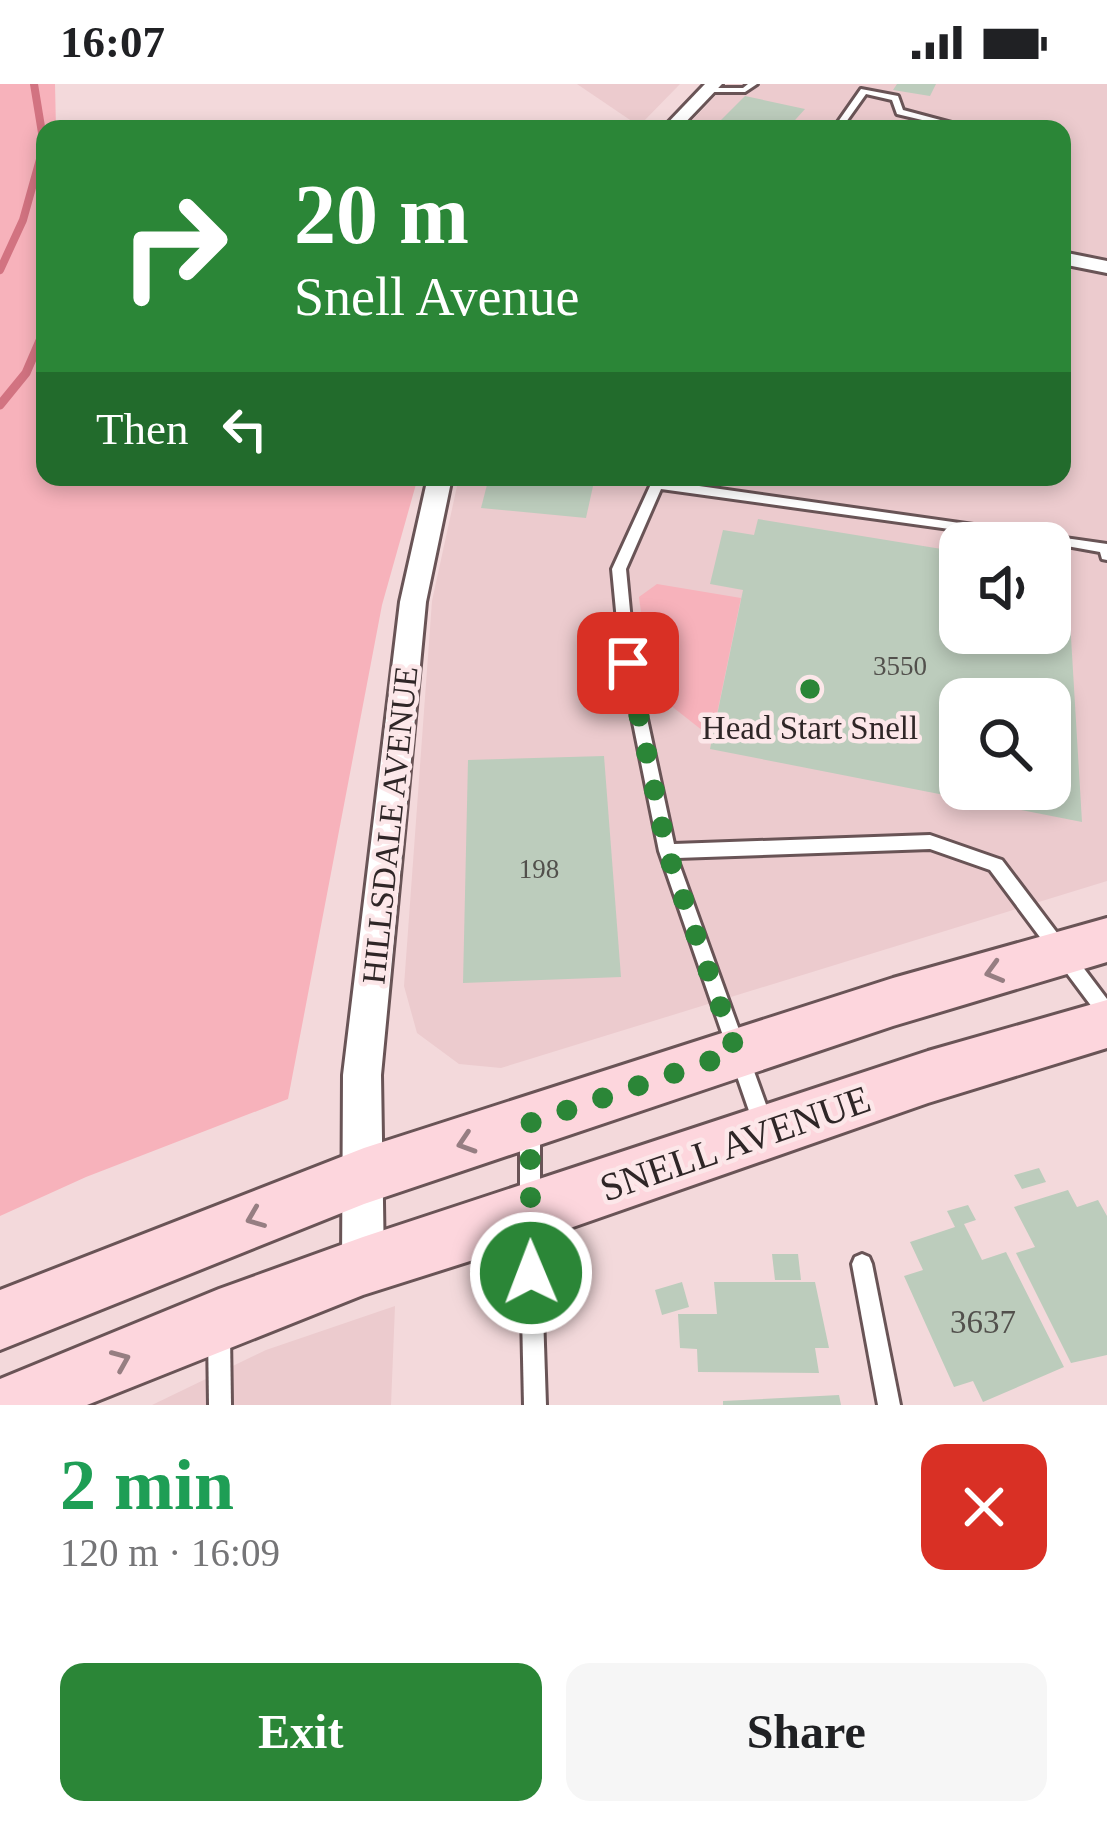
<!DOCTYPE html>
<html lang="en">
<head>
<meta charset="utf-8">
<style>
  body { margin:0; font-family:Georgia,serif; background:#f6f6f6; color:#202124; height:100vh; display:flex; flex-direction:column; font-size:45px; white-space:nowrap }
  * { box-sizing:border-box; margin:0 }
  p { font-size:39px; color:#757577 }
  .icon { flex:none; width:66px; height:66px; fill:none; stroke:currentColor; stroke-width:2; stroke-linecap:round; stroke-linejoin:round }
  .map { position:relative; height:1321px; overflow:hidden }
  .details { display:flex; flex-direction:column; background:#fff; flex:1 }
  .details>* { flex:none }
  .hud { position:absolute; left:36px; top:36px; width:1035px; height:366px; border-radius:24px; box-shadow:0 6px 18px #0003; background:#2b8637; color:#fff; overflow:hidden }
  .controls { position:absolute; left:939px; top:438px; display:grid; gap:24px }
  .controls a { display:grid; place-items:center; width:132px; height:132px; border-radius:24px; background:#fff; box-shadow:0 6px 18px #0003; font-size:60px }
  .pin { position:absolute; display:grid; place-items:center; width:102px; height:102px; color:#fff; margin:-51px; border-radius:24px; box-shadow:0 6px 18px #0006 }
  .me { position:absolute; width:132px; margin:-66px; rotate:359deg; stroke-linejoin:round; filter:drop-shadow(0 0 9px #0008) }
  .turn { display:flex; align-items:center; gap:42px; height:252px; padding:0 60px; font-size:54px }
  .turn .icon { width:156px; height:156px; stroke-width:2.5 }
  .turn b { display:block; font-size:84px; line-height:102px }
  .then { display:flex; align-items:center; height:114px; padding:0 60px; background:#0003; gap:24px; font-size:45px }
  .round { display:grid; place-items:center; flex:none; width:126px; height:126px; border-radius:24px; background:#f6f6f6 }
  .overview { display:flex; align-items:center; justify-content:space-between; height:204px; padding:0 60px }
  h1 { font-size:72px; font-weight:700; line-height:90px; color:#1e9e55 }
  .action { display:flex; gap:24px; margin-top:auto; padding:24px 60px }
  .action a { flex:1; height:138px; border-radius:24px; background:#2b8637; color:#fff; font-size:48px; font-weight:700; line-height:138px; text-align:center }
  .action a+a { background:#f6f6f6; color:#202124 }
  .status { display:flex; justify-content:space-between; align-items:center; height:84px; padding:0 60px; background:#fff; direction:ltr }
  .status svg { height:33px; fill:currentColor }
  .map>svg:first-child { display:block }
  .built { fill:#eccbce; fill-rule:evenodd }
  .green { fill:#f7b2bb }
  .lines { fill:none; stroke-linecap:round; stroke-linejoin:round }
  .stream-far1 { stroke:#d27381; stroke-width:8 }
  .stream { stroke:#d27381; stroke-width:9 }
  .building { fill:#bcccbc; fill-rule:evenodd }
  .lane-casing { stroke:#695456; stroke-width:6 }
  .street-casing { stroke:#695456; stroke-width:6 }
  .secondary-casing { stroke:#695456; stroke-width:6 }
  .lane { fill:#fff; fill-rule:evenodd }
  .street { fill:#fff; fill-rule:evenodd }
  .secondary { fill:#fdd6dd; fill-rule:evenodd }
  .oneway { stroke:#967e82 }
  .route { stroke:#2b8637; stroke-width:21; stroke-dasharray:0 37.8 }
  .poi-dot { fill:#2b8637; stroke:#fce7e9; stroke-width:4.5 }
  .labels { text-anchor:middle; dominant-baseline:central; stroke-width:9; stroke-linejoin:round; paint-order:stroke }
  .number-label { font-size:27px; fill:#52504c }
  .poi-label { font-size:33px; fill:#2f2627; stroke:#fce7e9 }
  .street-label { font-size:33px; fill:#2f2627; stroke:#fce7e9 }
  .near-number-label { font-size:33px; fill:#52504c }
  .near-street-label { font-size:39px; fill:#2f2627; stroke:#fce7e9 }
</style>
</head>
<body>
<div class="status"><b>16:07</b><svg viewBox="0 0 49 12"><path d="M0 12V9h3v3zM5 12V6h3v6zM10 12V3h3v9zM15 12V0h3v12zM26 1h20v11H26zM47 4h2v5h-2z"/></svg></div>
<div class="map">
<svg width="1107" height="1321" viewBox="0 0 1107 1321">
  <rect width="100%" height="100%" fill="#f3d9db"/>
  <g class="built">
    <polygon points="577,0 680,0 639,42"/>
    <path d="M 727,0 L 1107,0 L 1107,797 L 501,984 L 459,980 L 417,949 L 404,902 L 432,517 L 459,393 L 1062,393 L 1062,45 L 684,45 ZM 960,459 L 1050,459 L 1050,549 L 960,549 ZM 960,615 L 1050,615 L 1050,705 L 960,705 Z"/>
    <polygon points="395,1222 391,1321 152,1321 266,1266"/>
  </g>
  <g class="green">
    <polygon points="0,0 55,0 56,45 45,45 45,393 418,393 382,521 288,1015 86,1093 0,1132"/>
    <polygon points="657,500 741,514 712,654 651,606 639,513"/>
  </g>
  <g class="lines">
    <polyline class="stream-far1" points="0,186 23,136 44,61 34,0"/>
    <polyline class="stream" points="0,321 26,289 45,245"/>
  </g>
  <g class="building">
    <polygon points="897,0 936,0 930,12 893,6"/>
    <polygon points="745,12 805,25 787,45 712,45"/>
    <polygon points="489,393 595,393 586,434 481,424"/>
    <path d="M 758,435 L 960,468 L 960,549 L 1050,549 L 1050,483 L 1067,486 L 1082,738 L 710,665 L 743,506 L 710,500 L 723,446 L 754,451 ZM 960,615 L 1050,615 L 1050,705 L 960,705 Z"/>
    <polygon points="604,672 621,893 463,899 468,676"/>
    <polygon points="1039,1084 1046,1098 1022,1105 1014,1091"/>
    <polygon points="1068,1106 1077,1123 1098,1116 1107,1132 1107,1271 1071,1279 1016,1169 1035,1163 1014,1123"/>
    <polygon points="968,1121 976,1136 964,1140 982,1176 1006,1168 1064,1283 983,1318 973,1297 954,1303 904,1192 923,1186 910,1158 955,1143 947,1127"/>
    <polygon points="772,1170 798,1170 801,1196 775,1196"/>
    <polygon points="682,1198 689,1223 662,1231 655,1206"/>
    <polygon points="714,1198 815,1198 829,1264 815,1264 819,1289 698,1288 697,1265 680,1264 678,1230 717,1230"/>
    <polygon points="839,1311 841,1321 723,1321 723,1317"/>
  </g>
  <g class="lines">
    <g class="lane-casing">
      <g id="lane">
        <polygon points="748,0 757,0 745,8 709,8 705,6 709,4 743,4"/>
        <polygon points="861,5 898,12 903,26 974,45 960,45 897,30 892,16 866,10 841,45 833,45"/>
        <polygon points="657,396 1107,460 1107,476 1102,475 1100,468 1050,459 661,405 626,485 635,579 674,760 930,751 996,774 1002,776 1107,915 1107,938 1101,935 990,786 930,765 677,774 773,1040 770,1047 763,1050 756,1047 659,767 621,579 612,485 651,400"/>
        <polygon points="530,1038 537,1041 540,1048 540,1114 537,1121 530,1124 523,1121 520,1114 520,1048 523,1041"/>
        <polygon points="530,1128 537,1131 540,1138 546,1321 524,1321 520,1138 523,1131"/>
        <polygon points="862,1170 869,1173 872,1180 900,1321 878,1321 852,1180 855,1173"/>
        <polygon points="219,1239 227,1242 230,1250 231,1321 209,1321 208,1250 211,1242"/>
      </g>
    </g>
    <g class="street-casing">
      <g id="street">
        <polygon points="705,0 722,0 679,45 662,45"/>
        <polygon points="1062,168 1107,177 1107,189 1062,180"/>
        <polygon points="428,393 452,393 426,518 381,991 384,1182 378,1197 363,1203 348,1197 342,1182 343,991 400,518"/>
      </g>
    </g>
    <g class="secondary-casing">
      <g id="secondary">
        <polygon points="1107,834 1107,878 893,942 364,1120 0,1266 0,1206 364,1064 893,894"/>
        <polygon points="1107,916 1107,964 928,1019 530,1158 363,1211 87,1321 0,1321 0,1295 219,1205 363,1153 928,967"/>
      </g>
    </g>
    <use href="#lane" class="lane"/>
    <use href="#street" class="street"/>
    <use href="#secondary" class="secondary"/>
  </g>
  <defs><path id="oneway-chevron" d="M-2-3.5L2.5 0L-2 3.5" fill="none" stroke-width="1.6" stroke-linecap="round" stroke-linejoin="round" transform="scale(3)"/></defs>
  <g class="oneway">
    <use href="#oneway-chevron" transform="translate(994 888) rotate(164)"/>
    <use href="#oneway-chevron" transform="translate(466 1059) rotate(162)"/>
    <use href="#oneway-chevron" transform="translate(255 1134) rotate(158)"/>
    <use href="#oneway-chevron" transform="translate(121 1276) rotate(-23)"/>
  </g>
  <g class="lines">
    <polyline class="route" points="531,1189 530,1039 736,968 667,767 628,579"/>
  </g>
  <circle class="poi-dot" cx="810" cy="605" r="12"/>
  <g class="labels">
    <g class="number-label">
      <text x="900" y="582">3550</text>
      <text x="539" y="785">198</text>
    </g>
    <g class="poi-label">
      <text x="810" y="644">Head Start Snell</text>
    </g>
    <g class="street-label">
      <text transform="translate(390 741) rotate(-84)">HILLSDALE AVENUE</text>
    </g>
    <g class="near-number-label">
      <text x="983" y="1238">3637</text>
    </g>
    <g class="near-street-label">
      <text transform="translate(735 1059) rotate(-19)">SNELL AVENUE</text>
    </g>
  </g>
</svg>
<div class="controls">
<a><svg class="icon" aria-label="sound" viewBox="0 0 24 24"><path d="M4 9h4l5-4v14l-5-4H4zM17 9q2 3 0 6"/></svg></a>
<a><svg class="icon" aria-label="search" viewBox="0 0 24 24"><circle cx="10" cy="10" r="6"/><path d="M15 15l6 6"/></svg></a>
</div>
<div class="pin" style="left:628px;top:579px;background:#d93025"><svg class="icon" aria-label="arrive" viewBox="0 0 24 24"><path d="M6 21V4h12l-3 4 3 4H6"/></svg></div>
<svg class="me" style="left:531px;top:1189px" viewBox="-20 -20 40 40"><circle r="17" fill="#2b8637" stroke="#fff" stroke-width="3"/><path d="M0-11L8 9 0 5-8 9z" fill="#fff"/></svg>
<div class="hud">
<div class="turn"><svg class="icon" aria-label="right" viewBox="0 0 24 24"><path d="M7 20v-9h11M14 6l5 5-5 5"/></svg><div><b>20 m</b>Snell Avenue</div></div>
<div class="then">Then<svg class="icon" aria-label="left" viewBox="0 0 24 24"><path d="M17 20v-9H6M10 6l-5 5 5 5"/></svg></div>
</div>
</div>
<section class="details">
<div class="overview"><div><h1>2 min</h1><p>120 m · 16:09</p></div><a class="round" style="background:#d93025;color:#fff"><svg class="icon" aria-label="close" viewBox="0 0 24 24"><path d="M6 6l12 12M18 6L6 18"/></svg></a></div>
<div class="action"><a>Exit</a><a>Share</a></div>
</section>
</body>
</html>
